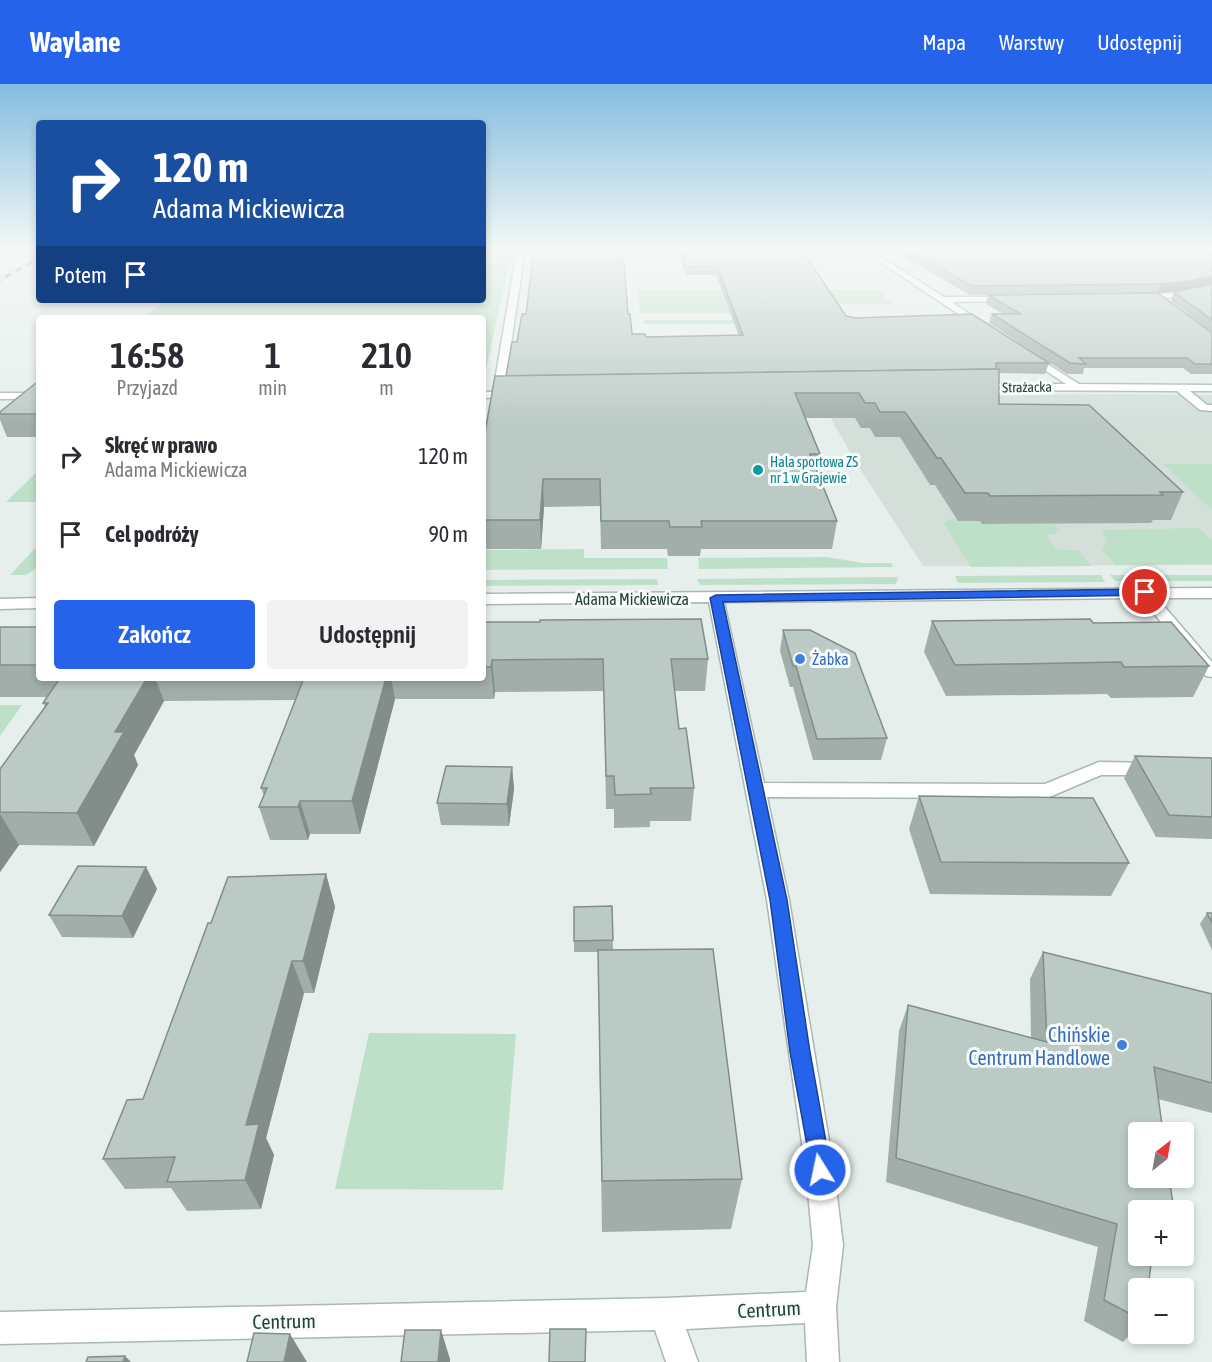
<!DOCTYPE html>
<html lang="pl">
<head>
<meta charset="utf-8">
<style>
  body { margin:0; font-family:"Asap Condensed",sans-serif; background:#f2f2f3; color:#2b2b33; height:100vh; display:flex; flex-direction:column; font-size:22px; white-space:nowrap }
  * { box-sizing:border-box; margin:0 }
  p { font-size:20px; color:#7c7c81 }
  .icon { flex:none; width:33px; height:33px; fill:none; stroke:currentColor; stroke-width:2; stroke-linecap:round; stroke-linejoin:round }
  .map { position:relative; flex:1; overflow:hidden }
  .panel { position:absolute; left:36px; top:231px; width:450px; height:366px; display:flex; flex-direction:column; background:#fff; border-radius:6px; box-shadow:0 3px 9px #0003 }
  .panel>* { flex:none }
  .guide { position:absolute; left:36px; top:36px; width:450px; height:183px; border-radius:6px; box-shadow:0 3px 9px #0003; background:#1a4fa0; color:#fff; overflow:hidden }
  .needle { width:39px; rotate:31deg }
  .controls { position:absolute; left:1128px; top:1038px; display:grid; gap:12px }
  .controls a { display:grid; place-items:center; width:66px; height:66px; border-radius:6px; background:#fff; box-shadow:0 3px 9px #0003; font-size:30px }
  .pin { position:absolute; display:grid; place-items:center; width:51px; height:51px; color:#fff; margin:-26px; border:3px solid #fff; border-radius:50%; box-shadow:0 2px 6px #0007 }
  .me { position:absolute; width:66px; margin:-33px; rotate:350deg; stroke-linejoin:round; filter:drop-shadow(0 0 4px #0008) }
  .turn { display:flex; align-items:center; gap:21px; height:126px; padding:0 18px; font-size:27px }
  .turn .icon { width:78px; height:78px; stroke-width:2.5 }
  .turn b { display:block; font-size:42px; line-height:51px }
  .then { display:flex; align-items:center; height:57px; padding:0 18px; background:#0003; gap:12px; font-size:22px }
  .eta { display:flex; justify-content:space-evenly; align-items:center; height:102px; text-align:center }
  .eta b { font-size:36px; font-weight:600; line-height:42px }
  .action { display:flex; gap:12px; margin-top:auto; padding:12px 18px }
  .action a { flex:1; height:69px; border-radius:6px; background:#2563eb; color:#fff; font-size:24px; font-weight:600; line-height:69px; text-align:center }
  .action a+a { background:#f2f2f3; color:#2b2b33 }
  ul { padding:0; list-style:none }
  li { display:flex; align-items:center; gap:18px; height:78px; padding:0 18px }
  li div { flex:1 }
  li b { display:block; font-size:22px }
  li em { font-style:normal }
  header { display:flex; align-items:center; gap:36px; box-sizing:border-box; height:84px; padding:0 30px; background:#2563eb; color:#fff }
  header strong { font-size:28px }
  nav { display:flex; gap:33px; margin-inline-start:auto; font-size:21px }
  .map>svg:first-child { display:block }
  .built { fill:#d4dfda }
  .green { fill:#bfe0c8 }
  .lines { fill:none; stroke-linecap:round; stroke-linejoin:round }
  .minor-casing { stroke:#a8b8b2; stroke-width:3 }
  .minor { fill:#fff; fill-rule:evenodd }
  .rail-casing { stroke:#5f7d75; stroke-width:3 }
  .rail { stroke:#f7fbf9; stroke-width:2; stroke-dasharray:6; stroke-linecap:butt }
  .wall { fill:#a1aea9 }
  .shaded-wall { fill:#838d89 }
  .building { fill:#bbcac4; stroke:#838d89; stroke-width:1.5 }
  .route { fill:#2563eb; stroke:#184099; stroke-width:1.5 }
  .culture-dot { fill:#0f9aa8; stroke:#f7fbf9; stroke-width:2 }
  .shop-dot { fill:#3f7fe0; stroke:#f7fbf9; stroke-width:2 }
  .labels { text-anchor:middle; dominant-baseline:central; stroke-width:6; stroke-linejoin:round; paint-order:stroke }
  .far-street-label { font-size:14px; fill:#24423a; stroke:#f7fbf9 }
  .far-culture-label { font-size:14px; fill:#0d838f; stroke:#f7fbf9; text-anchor:start }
  .street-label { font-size:16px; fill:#24423a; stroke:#f7fbf9 }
  .shop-label { font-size:16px; fill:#366cbe; stroke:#f7fbf9; text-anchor:start }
  .near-shop-label { font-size:20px; fill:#366cbe; stroke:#f7fbf9; text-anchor:end }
  .near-street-label { font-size:20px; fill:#24423a; stroke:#f7fbf9 }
</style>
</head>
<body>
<header>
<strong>Waylane</strong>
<nav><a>Mapa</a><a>Warstwy</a><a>Udostępnij</a></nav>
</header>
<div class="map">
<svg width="1212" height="1278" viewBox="0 0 1212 1278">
  <rect width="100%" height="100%" fill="#e6efeb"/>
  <polygon class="built" points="1122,310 1212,311 1212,481 923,482 858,382 818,312"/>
  <g class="green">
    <polygon points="483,166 512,166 483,299 483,234 143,234 165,216 483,216"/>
    <polygon points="638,206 796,206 809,229 640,229"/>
    <polygon points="798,206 879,206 891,220 807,220"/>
    <polygon points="644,236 940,236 944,240 644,240"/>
    <polygon points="1163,380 1212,380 1212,426"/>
    <polygon points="39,386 39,418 6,418"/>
    <polygon points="956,434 958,437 980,437 983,440 1054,440 1060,447 1055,448 1056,450 1046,451 1057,466 1078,466 1091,482 971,483 944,440 948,436"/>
    <polygon points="1199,444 1212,457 1212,480 1116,481 1102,466 1107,458 1102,446"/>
    <polygon points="39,460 39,482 26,491 10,491"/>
    <polygon points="584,465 584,474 667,474 668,485 483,486 483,466"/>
    <polygon points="827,473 863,479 891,479 893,483 699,485 698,474"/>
    <polygon points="1101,491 1105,498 958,499 955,492"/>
    <polygon points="1110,491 1212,491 1212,497 1115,497"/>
    <polygon points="898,493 896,500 700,501 697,495"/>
    <polygon points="657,495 658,501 483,502 483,496"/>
    <polygon points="0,621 22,621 0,652"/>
    <polygon points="369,949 516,950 503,1106 335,1105"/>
  </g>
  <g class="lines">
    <g class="minor-casing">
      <g id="minor">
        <polygon points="517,166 525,166 504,307 514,307 519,310 514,313 483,314 483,308 493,308"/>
        <polygon points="862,166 870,166 944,213 1010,213 1014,215 1010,217 952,218 988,243 981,245"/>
        <polygon points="1212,201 1212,205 1176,213 1140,215 1136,213 1140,211 1176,209"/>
        <polygon points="1028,268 1079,300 1212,301 1212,307 1190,307 1207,321 1212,321 1212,327 1200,326 1177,307 977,306 972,303 977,300 1066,300 1025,273 1023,271"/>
        <rect x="0" y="309" width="39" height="6"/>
        <polygon points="1212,504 1212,514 1157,514 1212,578 1212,593 1206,592 1141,514 724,518 764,699 1045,700 1099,678 1153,679 1160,680 1163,685 1160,690 1153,691 1101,691 1047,714 767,713 789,816 834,1087 843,1161 836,1223 839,1278 807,1278 805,1239 686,1245 698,1278 666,1278 655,1246 0,1260 0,1228 666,1214 806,1208 813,1161 806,1087 767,816 709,518 483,520 483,510"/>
        <polygon points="39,514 39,524 0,525 0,515"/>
      </g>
    </g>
    <use href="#minor" class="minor"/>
    <g class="rail-casing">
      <polyline id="rail" points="0,196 39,174"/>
    </g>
    <use href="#rail" class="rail"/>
  </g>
  <g class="wall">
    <polygon points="677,166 863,166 862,169 804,169 846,232 1049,279 1045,290 999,289 999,320 1183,408 1171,436 1153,436 1151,439 982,440 980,437 958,437 935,401 930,401 900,353 875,353 870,344 861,344 855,334 805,334 820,370 817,389 837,437 832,465 701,465 700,472 668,472 667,465 601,465 600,422 544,423 541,465 483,465 483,359 506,292 526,230 628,230 632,250 646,253 739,252 716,191 686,191"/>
    <polygon points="874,166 1212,166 1212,200 1198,203 1212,200 1212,248 1171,217 1174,208 1181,206 1158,209 970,211 897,169 879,169"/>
    <polygon points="988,211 1212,249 1212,290 1191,290 1183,284 1084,284 1083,290 1067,290 989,239 992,230 1003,230 986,220"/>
    <polygon points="39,299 39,353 7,353 0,336 0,328"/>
    <polygon points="932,537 1093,539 1209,582 1193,613 1111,614 1107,610 946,612 924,568"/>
    <polygon points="483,538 708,575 705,607 674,607 679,645 694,704 691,737 650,737 650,743 614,744 614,725 606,725 604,607 495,608 494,615 395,615 360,750 310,750 308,756 270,756 259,723 264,712 261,704 296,616 164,617 134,671 138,681 94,762 19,761 0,788 0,685 45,623 43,619 47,613 0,613 0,543 39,543 39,594 483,594"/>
    <polygon points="783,546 887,654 881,676 813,676 793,603 790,603 780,567"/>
    <polygon points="1135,672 1212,674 1212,755 1156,753 1124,694"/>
    <polygon points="512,683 514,705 509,742 441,741 437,719"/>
    <polygon points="919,712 1129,779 1111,812 930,810 909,745"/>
    <polygon points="146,783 157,805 133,854 62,853 49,831"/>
    <polygon points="326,790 335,823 314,909 304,909 266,1054 274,1071 261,1125 187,1127 171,1104 125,1105 103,1075 143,1015 211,839"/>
    <polygon points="612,822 613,866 742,1095 731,1145 602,1148 598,868 574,868 574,857"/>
    <polygon points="1207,829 1212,829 1212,866 1200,840"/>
    <polygon points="1043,868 1212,910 1212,1029 1158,1015 1138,1172 1165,1172 1156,1181 1151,1179 1138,1204 1138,1243 1123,1258 1084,1237 1098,1163 886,1098 899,947 908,921 1031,954 1030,895"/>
  </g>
  <g class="shaded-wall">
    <polygon points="1212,192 1212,200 1187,206 1158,209 1161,200"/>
    <polygon points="543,395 544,423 541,465 540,436"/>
    <polygon points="492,576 495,608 494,615 491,583"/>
    <polygon points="147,594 155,594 164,617 134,671 138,681 94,762 77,729 115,648"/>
    <polygon points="386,594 391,594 395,615 360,750 352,717"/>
    <polygon points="512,683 514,705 509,742 507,720"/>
    <polygon points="300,717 310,750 308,756 298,723"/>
    <polygon points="0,730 19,761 0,788"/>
    <polygon points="146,783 157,805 133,854 122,832"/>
    <polygon points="326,790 335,823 314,909 303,877"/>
    <polygon points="292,877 304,909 266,1054 274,1071 261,1125 245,1096 246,1041"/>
    <polygon points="441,1246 450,1275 450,1278 438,1278"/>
    <polygon points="290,1250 307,1278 284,1278"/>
    <polygon points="125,1272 131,1278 123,1278"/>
  </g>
  <g class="building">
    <polygon points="534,166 623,166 628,230 630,230 632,250 645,250 646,253 743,251 717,182 686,183 680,166 802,166 846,232 856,234 972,230 1049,279 996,279 996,285 506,292 512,258 517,258 522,230 526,230"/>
    <polygon points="908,166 1207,166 1212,168 1212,192 1190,197 1161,200 972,202"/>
    <polygon points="1212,200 1212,236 1174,208"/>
    <polygon points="1158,209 1212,249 1212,280 1195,280 1187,274 1079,274 1086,280 1070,279 992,230 1021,230 988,211"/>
    <polygon points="999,285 999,320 1089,321 1183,408 1160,408 1163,411 990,412 988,409 965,409 941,374 937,374 905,328 880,328 875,319 865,319 859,309 795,309 820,370 810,370 837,437 701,437 702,443 670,443 669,437 601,437 600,395 543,395 540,436 483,436 483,359 495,292"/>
    <polygon points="36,299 39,299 39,330 0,330 0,328"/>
    <polygon points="701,535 708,575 671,575 679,645 686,644 694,704 650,704 651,710 615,711 614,692 606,692 603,575 492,576 491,583 483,583 483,538 540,538 540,536"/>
    <polygon points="1090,535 1093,539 1171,538 1209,582 1124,583 1121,578 955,581 932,537"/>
    <rect x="0" y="543" width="39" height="38"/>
    <polygon points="783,546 810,546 855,569 887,654 817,655 796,582 793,582"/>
    <polygon points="60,594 147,594 115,648 124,648 77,729 0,728 0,685 48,619 43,619"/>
    <polygon points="304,594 386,594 352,717 300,717 298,723 259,723 267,704 261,704"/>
    <polygon points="1135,672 1212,674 1212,733 1169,731"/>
    <polygon points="446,682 512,683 507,720 437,719"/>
    <polygon points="919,712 1093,714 1129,779 941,778"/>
    <polygon points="78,782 146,783 122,832 49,831"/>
    <polygon points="326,790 303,877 292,877 246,1041 259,1040 245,1096 167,1098 175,1073 103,1075 127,1016 143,1015 208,839 211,839 228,793"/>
    <polygon points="612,822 613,856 574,857 574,823"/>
    <polygon points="1207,829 1212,829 1212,839"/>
    <polygon points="713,865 742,1095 602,1097 598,866"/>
    <polygon points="1043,868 1212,910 1212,999 1154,983 1163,1048 1138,1048 1138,1094 1169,1094 1174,1126 1138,1126 1138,1172 1152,1172 1148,1204 1138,1204 1138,1234 1104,1216 1117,1140 896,1074 908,921 1047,958"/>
    <polygon points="550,1245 586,1245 585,1278 549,1278"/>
    <polygon points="405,1246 441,1246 438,1278 401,1278"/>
    <polygon points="254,1249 290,1250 284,1278 247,1278"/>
    <polygon points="125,1272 123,1278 86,1278 88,1273"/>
  </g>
  <linearGradient id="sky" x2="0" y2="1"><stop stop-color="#84bce0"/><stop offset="0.48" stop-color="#f4f8f6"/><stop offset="1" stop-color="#f4f8f6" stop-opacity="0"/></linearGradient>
  <rect width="1212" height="345" fill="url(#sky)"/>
  <polygon class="route" points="1145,505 1149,506 1149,511 723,518 787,816 810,968 831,1086 828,1094 820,1097 813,1094 790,968 770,816 710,514 716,511"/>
  <circle class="culture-dot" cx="758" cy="386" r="6"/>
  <g class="shop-dot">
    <circle cx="800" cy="575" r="6"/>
    <circle cx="1122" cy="961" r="6"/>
  </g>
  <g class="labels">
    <g class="far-street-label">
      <text transform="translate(1027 303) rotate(-1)">Strażacka</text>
    </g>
    <g class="far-culture-label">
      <text x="770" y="378">Hala sportowa ZS<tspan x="770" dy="16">nr 1 w Grajewie</tspan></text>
    </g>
    <g class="street-label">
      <text x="632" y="515">Adama Mickiewicza</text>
    </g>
    <g class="shop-label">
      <text x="812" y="575">Żabka</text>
    </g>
    <g class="near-shop-label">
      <text x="1110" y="950">Chińskie<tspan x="1110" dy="23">Centrum Handlowe</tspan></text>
    </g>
    <g class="near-street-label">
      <text transform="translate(769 1225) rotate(-3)">Centrum</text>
      <text transform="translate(284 1237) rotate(-1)">Centrum</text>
    </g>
  </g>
</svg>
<div class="controls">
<a><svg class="needle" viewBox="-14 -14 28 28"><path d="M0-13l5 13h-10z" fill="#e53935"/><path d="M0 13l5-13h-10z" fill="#7c7c81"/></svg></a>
<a>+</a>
<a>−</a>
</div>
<div class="pin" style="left:1145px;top:508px;background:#d93025"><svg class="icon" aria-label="arrive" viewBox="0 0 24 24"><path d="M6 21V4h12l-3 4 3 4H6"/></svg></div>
<svg class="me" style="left:820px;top:1086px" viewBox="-20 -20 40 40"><circle r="17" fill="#2563eb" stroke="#fff" stroke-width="3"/><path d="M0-11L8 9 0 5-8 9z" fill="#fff"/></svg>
<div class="guide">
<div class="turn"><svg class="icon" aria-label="right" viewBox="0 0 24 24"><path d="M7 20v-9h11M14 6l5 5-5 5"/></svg><div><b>120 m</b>Adama Mickiewicza</div></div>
<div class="then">Potem<svg class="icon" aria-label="arrive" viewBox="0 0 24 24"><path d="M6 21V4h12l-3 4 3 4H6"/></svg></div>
</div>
<section class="panel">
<div class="eta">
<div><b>16:58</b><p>Przyjazd</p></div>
<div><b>1</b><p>min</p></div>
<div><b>210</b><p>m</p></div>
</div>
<ul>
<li><svg class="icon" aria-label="right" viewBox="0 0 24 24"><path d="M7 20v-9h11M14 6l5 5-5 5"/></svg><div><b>Skręć w prawo</b><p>Adama Mickiewicza</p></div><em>120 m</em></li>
<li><svg class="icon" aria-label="arrive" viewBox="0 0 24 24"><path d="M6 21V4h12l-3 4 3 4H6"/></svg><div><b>Cel podróży</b></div><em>90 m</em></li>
</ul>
<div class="action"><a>Zakończ</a><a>Udostępnij</a></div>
</section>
</div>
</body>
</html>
